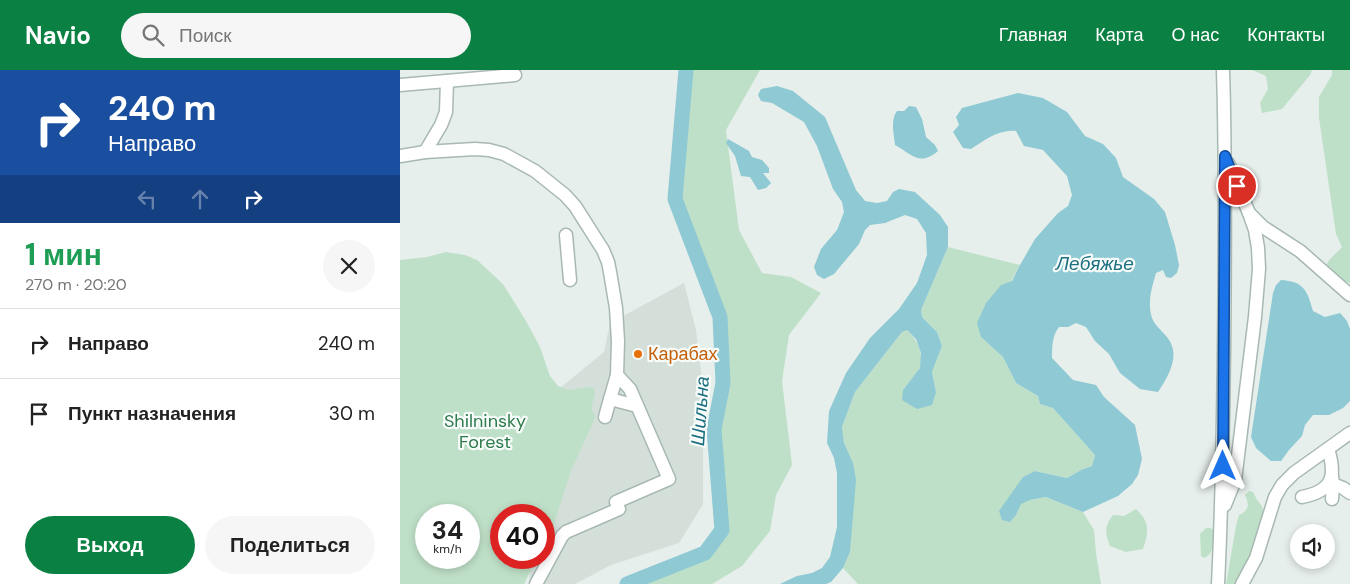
<!DOCTYPE html>
<html lang="ru">
<head>
<meta charset="utf-8">
<style>
  body { margin:0; font-family:"DM Sans",sans-serif; background:#f6f6f6; color:#222; height:100vh; display:flex; flex-direction:column; font-size:19px; white-space:nowrap }
  * { box-sizing:border-box; margin:0 }
  p { font-size:16px; color:#767676 }
  .icon { flex:none; width:28px; height:28px; fill:none; stroke:currentColor; stroke-width:2; stroke-linecap:round; stroke-linejoin:round }
  .map { position:relative; flex:1; overflow:hidden }
  .sheet { display:flex; flex-direction:column; background:#fff; width:400px }
  .sheet>* { flex:none }
  .top-card { background:#1a4fa0; color:#fff; overflow:hidden }
  .buttons { position:absolute; left:890px; top:454px; display:grid; gap:10px }
  .buttons a { display:grid; place-items:center; width:45px; height:45px; border-radius:50%; background:#fff; box-shadow:0 2px 8px #0003; font-size:25px }
  .speed { position:absolute; left:15px; top:434px; display:flex; gap:10px; font-size:25px; font-weight:700; text-align:center }
  .speed>* { display:grid; place-content:center; width:65px; height:65px; border-radius:50%; background:#fff; box-shadow:0 2px 8px #0003; line-height:1 }
  .speed small { font-size:12px; font-weight:400 }
  .speed .limit { border:8px solid #d22; background:#fff; color:#111 }
  .pin { position:absolute; display:grid; place-items:center; width:42px; height:42px; color:#fff; margin:-21px; border:2px solid #fff; border-radius:50%; box-shadow:0 1px 5px #0007 }
  .me { position:absolute; width:55px; margin:-28px; rotate:0deg; stroke-linejoin:round; filter:drop-shadow(0 0 4px #0008) }
  .turn { display:flex; align-items:center; gap:18px; height:105px; padding:0 25px; font-size:22px }
  .turn .icon { width:65px; height:65px; stroke-width:2.5 }
  .turn b { display:block; font-size:35px; line-height:42px }
  .lanes { display:flex; align-items:center; height:48px; padding:0 25px; background:#0003; justify-content:center; gap:25px; direction:ltr }
  .lanes .off { opacity:.35 }
  .round { display:grid; place-items:center; flex:none; width:52px; height:52px; border-radius:26px; background:#f6f6f6 }
  .overview { display:flex; align-items:center; justify-content:space-between; height:85px; padding:0 25px }
  h1 { font-size:30px; font-weight:800; line-height:38px; color:#1e9e55 }
  .primary-button { display:flex; gap:10px; margin-top:auto; padding:10px 25px }
  .primary-button a { flex:1; height:58px; border-radius:30px; background:#0b8043; color:#fff; font-size:20px; font-weight:800; line-height:58px; text-align:center }
  .primary-button a+a { background:#f6f6f6; color:#222 }
  ul { padding:0; list-style:none }
  li { display:flex; align-items:center; gap:15px; height:70px; padding:0 25px; border-top:1px solid #e0e0e0 }
  li div { flex:1 }
  li b { display:block; font-size:19px }
  li em { font-style:normal }
  header { display:flex; align-items:center; gap:30px; box-sizing:border-box; height:70px; padding:0 25px; background:#0b8043; color:#fff }
  header strong { font-size:24px }
  nav { display:flex; gap:28px; margin-inline-start:auto; font-size:18px }
  .search { width:350px; height:45px; background:#f6f6f6; display:flex; align-items:center; gap:12px; box-sizing:border-box; padding:0 18px; border-radius:28px; color:#767676; font-size:19px }
  main { display:flex; flex:1; min-height:0 }
  .map>svg:first-child { display:block }
  .built { fill:#d4dfda }
  .green { fill:#bfe0c8; fill-rule:evenodd }
  .water { fill:#8ec9d4 }
  .lines { fill:none; stroke-linecap:round; stroke-linejoin:round }
  .river { stroke:#8ec9d4; stroke-width:15 }
  .minor-casing { stroke:#a8b8b2; stroke-width:15 }
  .minor { stroke:#fff; stroke-width:12 }
  .route-casing { stroke:#114b97; stroke-width:12 }
  .route { stroke:#1a73e8; stroke-width:9 }
  .food-dot { fill:#e8710a; stroke:#f7fbf9; stroke-width:2 }
  .labels { text-anchor:middle; dominant-baseline:central; stroke-width:4.5; stroke-linejoin:round; paint-order:stroke }
  .food-label { font-size:18px; fill:#c56008; stroke:#f7fbf9; text-anchor:start }
  .park-label { font-size:18px; fill:#2d7a4b; stroke:#f7fbf9 }
  .water-label { font-size:19px; font-style:italic; fill:#1c6f80; stroke:#f7fbf9 }
</style>
</head>
<body>
<header>
<strong>Navio</strong>
<div class="search"><svg class="icon" aria-label="search" viewBox="0 0 24 24"><circle cx="10" cy="10" r="6"/><path d="M15 15l6 6"/></svg>Поиск</div>
<nav><a>Главная</a><a>Карта</a><a>О нас</a><a>Контакты</a></nav>
</header>
<main>
<section class="sheet">
<div class="top-card">
<div class="turn"><svg class="icon" aria-label="right" viewBox="0 0 24 24"><path d="M7 20v-9h11M14 6l5 5-5 5"/></svg><div><b>240 m</b>Направо</div></div>
<div class="lanes"><svg class="icon off" aria-label="left" viewBox="0 0 24 24"><path d="M17 20v-9H6M10 6l-5 5 5 5"/></svg><svg class="icon off" aria-label="ahead" viewBox="0 0 24 24"><path d="M12 20V5M6 11l6-6 6 6"/></svg><svg class="icon" aria-label="right" viewBox="0 0 24 24"><path d="M7 20v-9h11M14 6l5 5-5 5"/></svg></div>
</div>
<div class="overview"><div><h1>1 мин</h1><p>270 m · 20:20</p></div><a class="round"><svg class="icon" aria-label="close" viewBox="0 0 24 24"><path d="M6 6l12 12M18 6L6 18"/></svg></a></div>
<ul>
<li><svg class="icon" aria-label="right" viewBox="0 0 24 24"><path d="M7 20v-9h11M14 6l5 5-5 5"/></svg><div><b>Направо</b></div><em>240 m</em></li>
<li><svg class="icon" aria-label="arrive" viewBox="0 0 24 24"><path d="M6 21V4h12l-3 4 3 4H6"/></svg><div><b>Пункт назначения</b></div><em>30 m</em></li>
</ul>
<div class="primary-button"><a>Выход</a><a>Поделиться</a></div>
</section>
<div class="map">
<svg width="950" height="514" viewBox="0 0 950 514">
  <rect width="100%" height="100%" fill="#e6efeb"/>
  <polygon class="built" points="284,213 296,260 303,318 303,434 279,473 211,495 175,514 129,514 131,488 144,488 144,331 204,282 210,253"/>
  <g class="green">
    <polygon points="286,0 360,0 326,60 339,160 362,203 391,207 421,223 389,265 382,311 392,395 376,425 370,461 342,496 312,514 227,514 305,483 322,460 314,359 323,313 320,247 275,129"/>
    <polygon points="852,0 912,0 910,5 882,39 862,43 860,33 868,19 866,6"/>
    <polygon points="932,0 950,0 950,213 940,210 925,198 929,190 942,177 936,164 919,48 919,27 932,5"/>
    <path d="M 548,177 L 620,195 L 581,267 L 603,287 L 616,313 L 638,326 L 640,334 L 653,338 L 695,385 L 692,396 L 681,400 L 667,408 L 636,401 L 623,407 L 616,445 L 621,433 L 630,430 L 646,427 L 683,442 L 694,460 L 696,483 L 701,514 L 458,514 L 443,498 L 450,482 L 453,393 L 444,374 L 442,357 L 455,322 L 502,262 L 507,260 C 517,270 524,282 520,297 C 517,304 508,313 503,320 L 536,322 L 532,302 L 542,276 L 537,262 L 522,247 L 521,240 Z"/>
    <path d="M 46,182 L 65,185 L 77,190 L 103,214 L 126,251 L 140,277 L 150,306 L 158,316 L 168,320 L 190,317 L 194,319 L 195,324 L 191,339 L 194,343 L 195,348 L 171,401 L 154,454 L 144,475 L 144,445 L 101,445 L 101,488 L 137,488 L 124,514 L 0,514 L 0,190 L 27,187 ZM 26,445 L 69,445 L 69,488 L 26,488 Z"/>
    <path d="M 849,421 L 853,422 L 857,430 L 862,436 L 864,444 L 851,487 L 837,514 L 826,514 L 836,456 L 839,445 C 850,440 849,434 845,425 Z"/>
    <path d="M 736,439 C 750,452 749,462 743,479 L 726,482 L 710,476 C 705,462 704,457 713,445 L 724,446 Z"/>
    <path d="M 806,458 L 810,458 L 814,460 C 814,470 815,484 804,488 L 801,486 L 800,464 Z"/>
  </g>
  <g class="water">
    <polygon points="377,16 393,21 425,47 456,120 465,131 477,133 487,131 493,122 499,119 515,122 540,145 548,157 548,177 521,240 522,247 537,262 542,276 532,302 536,322 532,335 517,339 502,330 503,320 520,298 521,283 516,269 507,260 502,262 455,322 442,357 444,373 453,393 456,410 450,482 443,498 431,512 426,514 380,514 397,506 412,503 422,498 430,487 437,457 437,403 434,388 427,373 429,341 446,303 470,268 499,239 517,213 527,185 526,163 517,149 505,145 485,153 470,155 465,160 459,174 434,204 424,209 417,205 414,197 421,179 437,160 444,142 442,132 433,119 417,76 404,52 372,33 361,31 358,25 361,19"/>
    <path d="M 618,23 L 643,28 L 667,42 L 685,66 L 703,74 L 716,88 L 723,107 L 754,129 L 765,142 L 775,175 L 779,195 L 777,203 L 771,208 L 766,207 L 763,200 L 756,203 C 752,217 747,233 752,248 C 754,254 762,261 766,266 C 782,284 769,305 758,322 L 740,319 L 720,303 L 709,284 L 695,271 L 686,257 L 676,253 L 668,257 L 659,257 C 652,266 652,277 652,288 L 673,310 L 696,315 L 704,327 L 735,355 L 742,389 L 738,405 L 732,414 L 718,426 L 683,442 L 646,427 L 630,430 L 621,434 L 616,445 L 610,452 L 602,450 L 599,441 L 623,407 L 635,401 L 667,408 L 681,400 L 692,396 L 695,385 L 653,338 L 640,334 L 638,326 L 616,313 L 603,287 L 581,267 L 577,253 L 586,233 L 601,215 L 612,211 L 620,195 L 635,169 L 658,143 L 668,136 L 672,125 L 667,106 L 643,80 L 624,76 L 616,61 C 599,59 585,70 571,79 L 563,78 L 553,62 L 559,55 L 556,47 L 562,38 Z"/>
    <path d="M 509,36 L 516,37 L 522,49 L 526,67 L 535,75 L 538,81 C 519,97 512,84 495,75 C 494,64 490,50 497,41 L 504,41 Z"/>
    <polygon points="328,69 349,81 352,87 362,90 369,98 369,103 363,103 371,113 366,118 358,120 350,107 341,106 335,86 326,73"/>
    <path d="M 881,210 C 886,210 888,211 893,212 C 907,216 909,228 913,241 L 925,247 L 940,243 L 947,251 L 950,259 L 950,331 L 943,338 L 929,345 L 913,345 L 905,355 L 902,366 L 889,380 L 881,391 L 871,391 L 856,378 L 851,367 L 873,223 L 876,215 Z"/>
  </g>
  <g class="lines">
    <polyline class="river" points="227,514 305,483 322,460 314,359 323,313 320,247 275,129 286,0"/>
    <g class="minor-casing">
      <g id="minor">
        <polyline points="0,15 115,5"/>
        <polyline points="25,82 41,55 46,42 47,11"/>
        <polyline points="0,86 25,82 75,79 89,80 104,84 135,101 165,125 175,136 203,180 208,192 210,202 216,238 218,271 217,305 210,329 237,336"/>
        <polyline points="828,93 849,143 863,157 900,181 950,225"/>
        <polyline points="166,165 170,210"/>
        <polyline points="205,347 210,329"/>
        <polyline points="932,406 933,414 943,418 950,423"/>
        <path d="M 902,427 C 932,421 937,407 928,379"/>
        <polyline points="932,429 933,414"/>
        <polyline points="825,435 835,410 855,247 859,199 858,178 855,160 849,143"/>
        <polyline points="136,514 162,466 166,462 219,439 216,432 269,409 230,319 217,305"/>
        <path d="M 818,514 C 822,436 823,358 824,280 C 825,186 826,93 823,0"/>
        <polyline points="842,514 856,488 875,427 882,415 894,403 950,363"/>
      </g>
    </g>
    <use href="#minor" class="minor"/>
  </g>
  <g class="lines">
    <g class="route-casing">
      <polyline id="route" points="823,396 825,86 837,116"/>
    </g>
    <use href="#route" class="route"/>
  </g>
  <circle class="food-dot" cx="238" cy="284" r="5"/>
  <g class="labels">
    <g class="food-label">
      <text x="248" y="284">Карабах</text>
    </g>
    <g class="park-label">
      <text x="85" y="351">Shilninsky<tspan x="85" dy="21">Forest</tspan></text>
    </g>
    <g class="water-label">
      <text x="695" y="193">Лебяжье</text>
      <text transform="translate(300 341) rotate(-86)">Шильна</text>
    </g>
  </g>
</svg>
<div class="buttons">
<a><svg class="icon" aria-label="sound" viewBox="0 0 24 24"><path d="M4 9h4l5-4v14l-5-4H4zM17 9q2 3 0 6"/></svg></a>
</div>
<div class="speed"><div>34<small>km/h</small></div><div class="limit">40</div></div>
<div class="pin" style="left:837px;top:116px;background:#d93025"><svg class="icon" aria-label="arrive" viewBox="0 0 24 24"><path d="M6 21V4h12l-3 4 3 4H6"/></svg></div>
<svg class="me" style="left:823px;top:396px" viewBox="-20 -20 40 40"><path d="M0-17L14 15 0 8-14 15z" fill="#1a73e8" stroke="#fff" stroke-width="4"/></svg>
</div>
</main>
</body>
</html>
